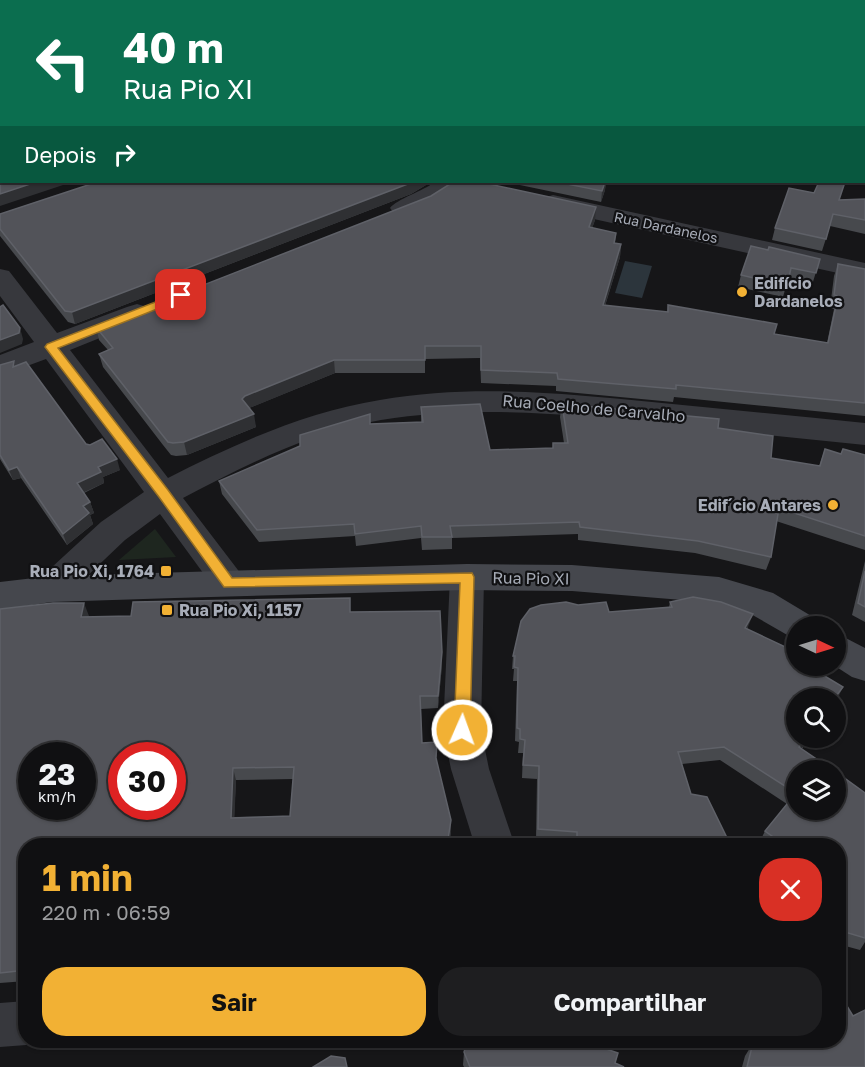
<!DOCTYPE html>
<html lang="pt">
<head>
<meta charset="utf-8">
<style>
  body { margin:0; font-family:"Golos Text",sans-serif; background:#1e1e20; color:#f1f3f6; height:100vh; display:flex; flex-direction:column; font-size:22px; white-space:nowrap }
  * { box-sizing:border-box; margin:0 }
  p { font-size:20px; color:#9c9d9f }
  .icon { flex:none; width:33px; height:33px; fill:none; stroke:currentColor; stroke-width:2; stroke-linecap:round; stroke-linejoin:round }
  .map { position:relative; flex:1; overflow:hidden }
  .panel { position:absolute; left:18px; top:838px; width:828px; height:210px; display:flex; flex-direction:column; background:#101012; border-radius:24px; box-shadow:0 2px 4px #0004,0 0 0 2px #303032 }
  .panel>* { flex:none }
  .top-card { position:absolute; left:0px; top:0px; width:866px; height:183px; box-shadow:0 2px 4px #0004,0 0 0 2px #303032; background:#0b6e4f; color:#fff; overflow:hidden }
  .needle { width:39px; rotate:94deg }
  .tools { position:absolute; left:786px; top:616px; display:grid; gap:12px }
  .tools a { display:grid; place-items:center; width:60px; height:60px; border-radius:50%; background:#101012; box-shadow:0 2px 4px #0004,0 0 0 2px #303032; font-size:30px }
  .speed { position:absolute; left:18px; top:742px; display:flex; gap:12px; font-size:30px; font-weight:700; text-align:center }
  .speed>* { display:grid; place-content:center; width:78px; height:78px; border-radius:50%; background:#101012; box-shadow:0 2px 4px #0004,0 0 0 2px #303032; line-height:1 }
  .speed small { font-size:15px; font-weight:400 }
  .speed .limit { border:9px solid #d22; background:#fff; color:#111 }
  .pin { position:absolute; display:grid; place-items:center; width:51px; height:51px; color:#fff; margin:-26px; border-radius:12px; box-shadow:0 3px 9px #0006 }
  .me { position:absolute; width:66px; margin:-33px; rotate:2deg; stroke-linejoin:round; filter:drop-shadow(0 0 4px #0008) }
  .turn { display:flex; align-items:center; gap:21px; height:126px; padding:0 24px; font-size:27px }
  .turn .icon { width:78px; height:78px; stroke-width:2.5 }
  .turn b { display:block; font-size:42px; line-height:51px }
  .then { display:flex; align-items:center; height:57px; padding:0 24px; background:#0003; gap:12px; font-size:22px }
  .round { display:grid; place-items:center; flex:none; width:63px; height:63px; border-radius:24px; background:#1e1e20 }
  .overview { display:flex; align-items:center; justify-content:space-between; height:102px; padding:0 24px }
  h1 { font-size:36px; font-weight:700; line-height:45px; color:#f2b134 }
  .cta { display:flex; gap:12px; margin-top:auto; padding:12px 24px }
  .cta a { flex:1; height:69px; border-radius:24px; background:#f2b134; color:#111; font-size:24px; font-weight:700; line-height:69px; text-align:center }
  .cta a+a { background:#1e1e20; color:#f1f3f6 }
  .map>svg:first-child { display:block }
  .green { fill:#1e261f }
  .water { fill:#2c353c }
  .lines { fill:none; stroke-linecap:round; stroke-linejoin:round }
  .street { fill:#37383d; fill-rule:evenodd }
  .secondary { fill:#45474d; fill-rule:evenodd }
  .wall { fill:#47494d; fill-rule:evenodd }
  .shaded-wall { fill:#2f3033 }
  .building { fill:#525359; stroke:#5f6168; stroke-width:1.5; fill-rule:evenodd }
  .route { fill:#f2b134; stroke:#9d7322; stroke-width:1.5 }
  .poi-dot { fill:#f2b134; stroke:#111113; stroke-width:2 }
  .labels { text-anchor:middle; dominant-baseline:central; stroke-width:4.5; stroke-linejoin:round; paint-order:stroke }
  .far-street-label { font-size:14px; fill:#a8adb8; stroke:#111113 }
  .poi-label { font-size:16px; font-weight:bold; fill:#a8adb8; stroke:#111113; text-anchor:start }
  .street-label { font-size:16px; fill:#a8adb8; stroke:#111113 }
</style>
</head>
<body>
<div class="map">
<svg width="865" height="1067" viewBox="0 0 865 1067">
  <rect width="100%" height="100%" fill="#161618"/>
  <polygon class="green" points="155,529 176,557 119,560"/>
  <polygon class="water" points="625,261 652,266 642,298 615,293"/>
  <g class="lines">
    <g class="street">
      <polygon points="626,0 647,0 625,2"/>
      <path d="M 435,182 L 462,182 C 450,200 416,219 394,213 L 390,208 C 397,199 423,191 435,182 Z"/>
      <polygon points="553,195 865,263 865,279 544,208 540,203 544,198"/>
      <path d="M 0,269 L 9,271 L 57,333 L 127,307 L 137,304 L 147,307 L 151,313 L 147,319 L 70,350 L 168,478 C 235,444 305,412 380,400 C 471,384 562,393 652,402 C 723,409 794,416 865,423 L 865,445 C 796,438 726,431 657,423 C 565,414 473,405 381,420 C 310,432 246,465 183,498 L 241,574 L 246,583 L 241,592 L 229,596 L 217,592 L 160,514 L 125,540 L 63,599 L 51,602 L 39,599 L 34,589 L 39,579 L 101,522 L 144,492 L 46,359 L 0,376 L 0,355 L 34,342 L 0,296 Z"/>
      <polygon points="467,564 479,568 484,577 481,730 489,769 515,846 475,846 451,769 443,730 450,577 455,568"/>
      <polygon points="26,1001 26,1041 37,1041 26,1045 0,1047 0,1003"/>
    </g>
    <g class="secondary">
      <polygon points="467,564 572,565 719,577 773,593 813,617 819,627 796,627 796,640 749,613 719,603 572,591 467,590 175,598 51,602 0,610 0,582 51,576"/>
      <polygon points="836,633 865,648 865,681 852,677 835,666"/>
    </g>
  </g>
  <g class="wall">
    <polygon points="865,0 865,117 864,116 864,2"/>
    <polygon points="97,182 431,182 411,194 75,324 68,322 0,236 0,214"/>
    <polygon points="506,182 606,182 605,190 601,202"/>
    <polygon points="431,196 595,220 592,228 616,233 615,243 621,244 620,257 605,306 667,312 668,305 774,334 827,343 834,309 830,308 834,276 838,264 865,269 865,416 674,397 673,402 556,391 556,386 481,383 480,358 425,359 425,373 335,373 249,408 256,427 187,455 176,456 171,455 163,445 103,367 99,354 108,350 99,340 96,327"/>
    <polygon points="865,199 865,234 830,226 822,251 772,240 775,228 839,200"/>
    <polygon points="820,259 812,285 788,279 783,297 738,287 741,275"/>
    <polygon points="0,365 15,366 86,444 120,470 103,477 104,483 84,493 90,502 94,513 90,515 93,524 67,545 21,478 13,480 0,459"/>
    <polygon points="562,404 718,428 771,458 819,466 825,449 841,454 865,455 865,550 776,521 771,557 766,570 695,553 578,540 578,534 452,538 452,549 422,550 421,538 356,546 355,536 259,542 222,494 219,481 370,424 421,422 421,407 490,450 552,448 564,443 560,417"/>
    <polygon points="865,561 865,622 852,615"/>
    <polygon points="670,602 748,627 747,630 796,666 837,700 836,702 836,699 796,738 809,738 802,749 865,793 865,942 860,950 838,944 838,846 763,846 759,843 765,831 787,804 720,760 682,764 691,794 731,846 575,846 575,844 536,841 537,779 522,778 523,753 518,753 519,742 515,741 517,681 513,681 514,669 512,669 513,656 609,612 669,607"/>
    <path d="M 0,609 L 89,616 L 88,617 L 351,612 L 442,665 L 438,708 L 421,709 L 422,743 L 436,760 L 451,831 L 449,846 L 26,846 L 26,981 L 0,983 ZM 293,779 L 290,816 L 234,817 L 236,780 Z"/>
    <polygon points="853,1016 865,1067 742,1067 745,1056 753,1043"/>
    <polygon points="464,1052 615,1063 624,1067 464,1067 463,1065"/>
  </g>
  <g class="shaded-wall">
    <polygon points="612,0 620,0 618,2 610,2"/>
    <polygon points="36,182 72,182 0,206 0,194"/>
    <polygon points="413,182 431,182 411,194 75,324 72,312"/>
    <polygon points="605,182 605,190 601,202 602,191"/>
    <polygon points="596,207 595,220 588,240 589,227"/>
    <polygon points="621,244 620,257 601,318 603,305"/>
    <polygon points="20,328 23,339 22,344 0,353 0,340"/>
    <polygon points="334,360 335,373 247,409 242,399 245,396"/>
    <polygon points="254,414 256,427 187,455 184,442"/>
    <polygon points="117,459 120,470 103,477 104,483 80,494 77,483 98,467"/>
    <polygon points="17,467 21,478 13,480 9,470"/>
    <polygon points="90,502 94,513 90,515 93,524 67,545 63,534 83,506"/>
    <polygon points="84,603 89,616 86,630 81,617"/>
    <polygon points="753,614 748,627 740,642 745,628"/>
    <polygon points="442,652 442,665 438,708 438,696"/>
    <polygon points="843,687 837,700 836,702 836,699 834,699"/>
    <polygon points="806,738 809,738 793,760 799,747"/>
    <polygon points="233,768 236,780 234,829 231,818"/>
    <polygon points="451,820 451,831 449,846 447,846"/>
  </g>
  <g class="building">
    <polygon points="0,0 612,0 610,2 2,2 2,182 36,182 0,194 0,86 1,85 1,71 0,70"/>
    <polygon points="664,0 865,0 865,104 864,104 864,2 663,2"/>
    <polygon points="97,182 413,182 72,312 65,311 0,229 0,214"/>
    <polygon points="453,182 480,182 596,207 589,227 616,233 614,243 621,244 603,305 668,312 668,305 777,324 774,334 828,343 838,296 834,295 838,264 865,269 865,403 676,385 676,389 558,379 557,373 481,370 481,346 425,346 425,360 334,360 245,396 242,399 254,414 184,442 173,443 168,442 160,432 99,354 113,348 96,327 431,196"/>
    <polygon points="557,182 605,182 602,191"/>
    <polygon points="819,182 845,182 839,200 865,199 865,220 833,214 826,239 775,228 789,188 814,193"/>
    <polygon points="751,246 768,250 769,247 820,259 816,273 791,268 787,286 741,275"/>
    <polygon points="3,305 20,328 19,333 0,340 0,307"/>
    <polygon points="14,361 13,367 26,362 86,444 90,445 102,439 117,459 98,467 101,472 77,483 90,502 83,506 89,513 63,534 17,467 9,470 0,455 0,365"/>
    <polygon points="480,404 490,450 553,448 553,443 568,443 562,404 719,419 718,428 773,436 771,458 820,466 825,449 841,454 843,449 865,455 865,536 779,508 771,557 698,541 580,527 579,522 450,526 452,537 422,537 421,526 355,534 354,524 257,530 219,481 300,446 300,435 370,414 370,424 423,422 421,407"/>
    <polygon points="865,571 865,607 858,603"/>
    <polygon points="693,597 721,602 753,614 745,628 796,652 796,666 808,666 843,687 834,699 796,699 796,738 806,738 799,747 834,771 796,771 796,810 836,810 836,772 865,793 865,938 838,930 838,846 786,846 765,831 796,793 724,747 678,752 691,794 707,797 731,846 577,846 577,832 538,829 539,766 523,765 525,740 520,739 520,729 517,728 518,668 514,667 515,656 513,656 521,621 530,609 541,605 566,602 578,605 606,602 609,612 672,607 670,602"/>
    <path d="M 350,598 L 350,612 L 440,611 L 442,652 L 438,696 L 420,696 L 422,743 L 437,742 L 436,758 L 451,820 L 447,846 L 26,846 L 26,970 L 0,973 L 0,609 L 53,603 L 84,603 L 81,617 L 131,616 L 133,602 ZM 32,756 L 82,756 L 82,807 L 32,807 ZM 122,756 L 172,756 L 172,807 L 122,807 ZM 294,767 L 290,816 L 231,818 L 233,768 Z"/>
    <polygon points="838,995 841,996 853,1016 865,1010 865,1067 747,1067 753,1043 756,1041 838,1041"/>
    <polygon points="468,1041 567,1041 577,1045 578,1041 583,1041 618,1053 615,1063 624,1067 470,1067 464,1052"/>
    <polygon points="331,1056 345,1058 347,1067 313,1067"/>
  </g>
  <polygon class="route" points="181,292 185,293 185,298 58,348 168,490 232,578 472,573 474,577 470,730 468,734 462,736 456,734 454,730 460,583 224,587 159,497 45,347 47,344"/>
  <g class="poi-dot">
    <circle cx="742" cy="292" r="6"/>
    <circle cx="833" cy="505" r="6"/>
    <rect x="160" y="565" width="12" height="12" rx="3"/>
    <rect x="161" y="604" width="12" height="12" rx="3"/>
  </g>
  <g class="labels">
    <g class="far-street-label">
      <text transform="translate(666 227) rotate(12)">Rua Dardanelos</text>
    </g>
    <g class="poi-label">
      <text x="754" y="283">Edifício<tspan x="754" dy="18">Dardanelos</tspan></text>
      <text x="821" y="505" text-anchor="end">Edif´cio Antares</text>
      <text x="154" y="571" text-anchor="end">Rua Pio Xi, 1764</text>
      <text x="179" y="610">Rua Pio Xi, 1157</text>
    </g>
    <g class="street-label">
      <text transform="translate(594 408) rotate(5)">Rua Coelho de Carvalho</text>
      <text transform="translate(531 578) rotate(1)">Rua Pio XI</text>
    </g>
  </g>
</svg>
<div class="tools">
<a><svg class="needle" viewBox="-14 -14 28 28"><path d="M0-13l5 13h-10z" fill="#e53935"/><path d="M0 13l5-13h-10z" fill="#9c9d9f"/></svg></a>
<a><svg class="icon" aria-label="search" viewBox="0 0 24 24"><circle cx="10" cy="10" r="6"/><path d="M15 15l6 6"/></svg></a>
<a><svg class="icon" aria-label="layers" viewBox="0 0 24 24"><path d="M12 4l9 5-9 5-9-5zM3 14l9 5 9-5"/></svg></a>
</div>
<div class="speed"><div>23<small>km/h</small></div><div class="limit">30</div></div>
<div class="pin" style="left:181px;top:295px;background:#d93025"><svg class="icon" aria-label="arrive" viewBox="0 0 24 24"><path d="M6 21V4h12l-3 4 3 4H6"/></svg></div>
<svg class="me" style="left:462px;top:730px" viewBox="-20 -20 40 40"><circle r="17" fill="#f2b134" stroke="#fff" stroke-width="3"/><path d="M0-11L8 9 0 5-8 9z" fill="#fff"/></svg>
<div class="top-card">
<div class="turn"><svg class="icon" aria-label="left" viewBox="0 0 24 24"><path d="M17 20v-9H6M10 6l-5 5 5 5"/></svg><div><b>40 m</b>Rua Pio XI</div></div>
<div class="then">Depois<svg class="icon" aria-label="right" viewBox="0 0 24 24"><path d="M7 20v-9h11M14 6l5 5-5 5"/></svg></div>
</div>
<section class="panel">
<div class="overview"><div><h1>1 min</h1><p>220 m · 06:59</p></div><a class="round" style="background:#d93025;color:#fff"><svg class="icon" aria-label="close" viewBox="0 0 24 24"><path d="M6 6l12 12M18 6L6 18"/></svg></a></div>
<div class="cta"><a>Sair</a><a>Compartilhar</a></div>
</section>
</div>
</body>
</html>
